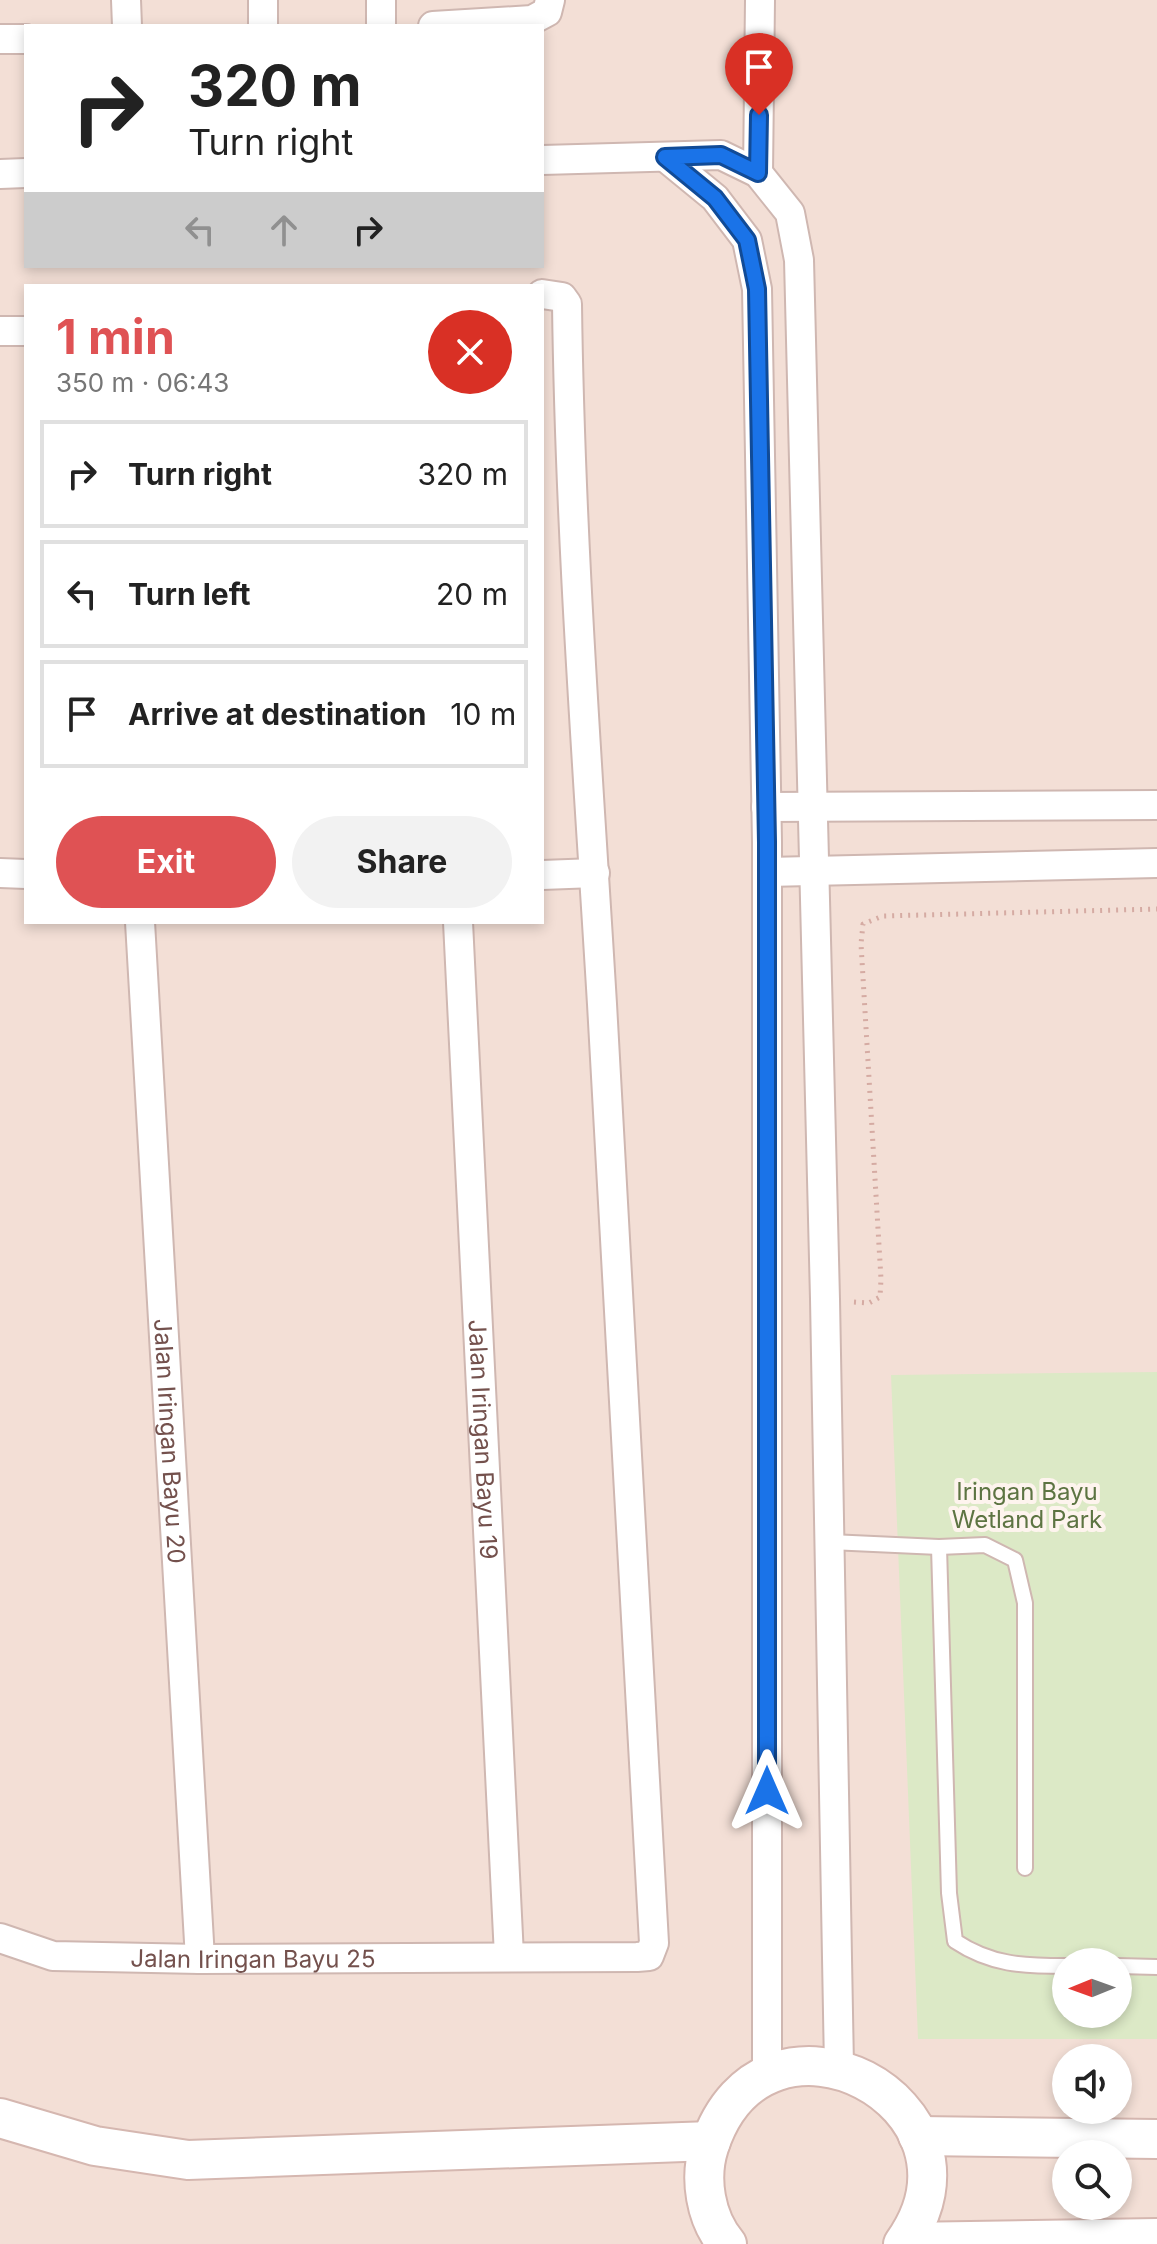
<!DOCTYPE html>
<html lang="en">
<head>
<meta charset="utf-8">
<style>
  body { margin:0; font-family:Inter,sans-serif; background:#f2f2f2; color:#222; height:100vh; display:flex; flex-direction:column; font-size:30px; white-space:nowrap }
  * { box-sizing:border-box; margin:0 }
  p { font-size:26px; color:#767676 }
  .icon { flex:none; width:44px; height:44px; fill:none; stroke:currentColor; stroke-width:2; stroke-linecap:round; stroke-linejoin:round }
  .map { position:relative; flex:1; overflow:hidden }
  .side { position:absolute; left:24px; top:284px; width:520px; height:640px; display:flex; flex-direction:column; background:#fff; border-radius:0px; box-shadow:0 4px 12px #0003 }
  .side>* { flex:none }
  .top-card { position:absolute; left:24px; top:24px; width:520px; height:244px; border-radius:0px; box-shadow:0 4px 12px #0003; background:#fff; color:#222; overflow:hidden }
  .needle { width:52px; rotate:269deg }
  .tools { position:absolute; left:1052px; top:1948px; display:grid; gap:16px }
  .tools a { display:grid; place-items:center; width:80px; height:80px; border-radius:50%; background:#fff; box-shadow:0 4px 12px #0003; font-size:40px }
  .pin { position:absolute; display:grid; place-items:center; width:68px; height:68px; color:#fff; margin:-82px -34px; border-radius:50% 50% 50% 0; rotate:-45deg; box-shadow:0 0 8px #0007 }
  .pin .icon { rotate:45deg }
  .me { position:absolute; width:88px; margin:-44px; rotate:0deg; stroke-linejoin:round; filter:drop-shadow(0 0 6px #0008) }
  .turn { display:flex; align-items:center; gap:28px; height:168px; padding:0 32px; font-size:36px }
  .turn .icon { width:104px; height:104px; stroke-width:2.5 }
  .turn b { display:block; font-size:56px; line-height:68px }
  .lanes { display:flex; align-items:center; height:76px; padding:0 32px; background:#0003; justify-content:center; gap:40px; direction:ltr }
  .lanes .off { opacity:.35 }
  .round { display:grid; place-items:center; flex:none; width:84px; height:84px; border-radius:42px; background:#f2f2f2 }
  .headline { display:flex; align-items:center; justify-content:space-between; height:136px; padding:0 32px }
  h1 { font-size:48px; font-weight:700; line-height:60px; color:#df5254 }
  .primary-button { display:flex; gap:16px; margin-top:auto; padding:16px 32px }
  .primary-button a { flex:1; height:92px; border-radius:48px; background:#df5254; color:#fff; font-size:32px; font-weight:700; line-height:92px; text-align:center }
  .primary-button a+a { background:#f2f2f2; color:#222 }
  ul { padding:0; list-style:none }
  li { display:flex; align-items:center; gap:24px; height:108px; margin:0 16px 12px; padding:0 16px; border:4px solid #e0e0e0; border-radius:0px }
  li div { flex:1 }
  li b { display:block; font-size:30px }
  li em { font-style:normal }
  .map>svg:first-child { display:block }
  .residential { fill:#f3dfd6; fill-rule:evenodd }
  .green { fill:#dce9c6; fill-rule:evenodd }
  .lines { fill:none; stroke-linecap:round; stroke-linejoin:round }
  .lane-casing { stroke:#cfb7b1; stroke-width:18 }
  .street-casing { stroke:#cfb7b1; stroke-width:32 }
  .secondary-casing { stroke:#d5b7b0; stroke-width:42 }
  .path { stroke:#d5aba3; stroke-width:5; stroke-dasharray:2 6; stroke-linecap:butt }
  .lane { stroke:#fff; stroke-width:14 }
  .street { stroke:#fff; stroke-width:28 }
  .secondary { stroke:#fff; stroke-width:38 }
  .route-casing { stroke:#114b97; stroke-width:20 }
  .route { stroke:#1a73e8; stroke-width:14 }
  .labels { text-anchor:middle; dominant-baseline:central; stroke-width:8; stroke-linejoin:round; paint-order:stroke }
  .street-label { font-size:24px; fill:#74514d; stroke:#fef4ee }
  .park-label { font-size:24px; fill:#5d7442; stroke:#fef4ee }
</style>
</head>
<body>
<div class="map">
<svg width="1157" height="2244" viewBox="0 0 1157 2244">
  <rect width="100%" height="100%" fill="#fbefe7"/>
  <path class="residential" d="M 0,0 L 1157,0 L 1157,2244 L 0,2244 ZM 26,26 L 542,26 L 542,266 L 26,266 ZM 26,286 L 542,286 L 542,922 L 26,922 ZM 1066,1962 L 1118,1962 L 1118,2014 L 1066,2014 ZM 1066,2058 L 1118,2058 L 1118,2110 L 1066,2110 ZM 1066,2154 L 1118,2154 L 1118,2206 L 1066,2206 Z"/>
  <path class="green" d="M 1157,1372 L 1157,2039 L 918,2039 L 891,1375 ZM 1066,1962 L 1118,1962 L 1118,2014 L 1066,2014 Z"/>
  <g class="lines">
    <g class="lane-casing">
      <g id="lane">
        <polyline points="830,1542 939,1547 985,1545 1015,1560 1025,1603 1025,1868"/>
        <path d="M 939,1547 L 949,1893 L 955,1941 C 991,1965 1023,1966 1066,1966"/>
        <polyline points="1118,1966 1157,1967"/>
      </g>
    </g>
    <g class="street-casing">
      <g id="street">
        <polyline points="126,0 127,26"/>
        <polyline points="263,0 263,26"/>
        <polyline points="381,0 381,26"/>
        <polyline points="433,26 532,20 547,12 550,0"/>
        <polyline points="0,39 26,39"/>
        <polyline points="665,157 715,198 747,240 757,289 767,842 767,2076"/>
        <polyline points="542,160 721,155 758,173 790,213 799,260 825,1299 839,2067"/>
        <polyline points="758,173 760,0"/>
        <polyline points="0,174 26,173"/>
        <polyline points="0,331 26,331"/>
        <polyline points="766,807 1157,805"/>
        <polyline points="767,872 1157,863"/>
        <polyline points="0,873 26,874"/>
        <polyline points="542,875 595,873"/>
        <path id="s1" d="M 140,922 L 200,1959"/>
        <path id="s2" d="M 458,922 L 509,1956"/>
        <path id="s3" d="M 0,1938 L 53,1956 L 200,1959 L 637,1957 L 649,1956 L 654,1943 C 638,1630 621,1317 602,1004 C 588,771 570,538 567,304 L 562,297 L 542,294"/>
      </g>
    </g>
    <g class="secondary-casing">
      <g id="secondary">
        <polyline points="0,2118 95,2146 188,2160 711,2141"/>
        <polyline points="918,2136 1157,2139"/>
        <polyline points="906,2242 1157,2238"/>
        <path d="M 727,2244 C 705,2218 699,2178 709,2147 C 764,1978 1003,2105 903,2244"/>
      </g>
    </g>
    <polyline class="path" points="854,1302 869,1303 880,1297 881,1279 861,944 863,924 883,916 1157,909"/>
    <use href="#lane" class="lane"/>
    <use href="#street" class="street"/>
    <use href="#secondary" class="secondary"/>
  </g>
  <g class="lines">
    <g class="route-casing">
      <polyline id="route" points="759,115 758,173 721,155 665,157 715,198 747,240 757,289 767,842 767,1791"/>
    </g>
    <use href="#route" class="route"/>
  </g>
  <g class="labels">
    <g class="street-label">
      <text stroke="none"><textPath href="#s2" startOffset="518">Jalan Iringan Bayu 19</textPath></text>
      <text stroke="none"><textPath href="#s1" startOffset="520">Jalan Iringan Bayu 20</textPath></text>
      <text stroke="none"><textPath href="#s3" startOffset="256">Jalan Iringan Bayu 25</textPath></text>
    </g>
    <g class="park-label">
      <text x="1027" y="1491">Iringan Bayu<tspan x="1027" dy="28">Wetland Park</tspan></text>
    </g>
  </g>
</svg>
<div class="tools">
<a><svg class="needle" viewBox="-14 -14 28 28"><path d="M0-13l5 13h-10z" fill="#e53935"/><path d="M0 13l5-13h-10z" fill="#767676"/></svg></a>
<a><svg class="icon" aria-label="sound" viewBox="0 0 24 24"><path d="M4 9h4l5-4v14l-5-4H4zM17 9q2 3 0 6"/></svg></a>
<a><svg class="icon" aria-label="search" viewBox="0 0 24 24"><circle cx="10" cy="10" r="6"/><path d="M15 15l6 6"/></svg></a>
</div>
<div class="pin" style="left:759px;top:115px;background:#d93025"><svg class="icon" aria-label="arrive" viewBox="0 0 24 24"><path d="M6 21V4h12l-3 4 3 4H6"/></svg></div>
<svg class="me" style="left:767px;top:1791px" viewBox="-20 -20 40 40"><path d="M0-17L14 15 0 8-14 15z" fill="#1a73e8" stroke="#fff" stroke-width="4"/></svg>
<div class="top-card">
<div class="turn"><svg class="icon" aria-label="right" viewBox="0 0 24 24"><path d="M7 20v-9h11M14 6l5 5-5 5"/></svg><div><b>320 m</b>Turn right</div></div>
<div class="lanes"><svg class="icon off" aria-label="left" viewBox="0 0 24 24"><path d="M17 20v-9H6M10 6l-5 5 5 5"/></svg><svg class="icon off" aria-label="ahead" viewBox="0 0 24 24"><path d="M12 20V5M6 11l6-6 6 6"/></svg><svg class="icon" aria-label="right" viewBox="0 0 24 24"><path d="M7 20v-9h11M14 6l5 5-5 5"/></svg></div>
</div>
<section class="side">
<div class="headline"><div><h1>1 min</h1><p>350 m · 06:43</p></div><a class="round" style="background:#d93025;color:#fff"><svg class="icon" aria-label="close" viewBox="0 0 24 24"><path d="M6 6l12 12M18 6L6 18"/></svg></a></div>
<ul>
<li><svg class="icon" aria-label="right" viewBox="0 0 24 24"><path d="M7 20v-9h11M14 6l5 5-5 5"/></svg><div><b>Turn right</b></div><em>320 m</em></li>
<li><svg class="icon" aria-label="left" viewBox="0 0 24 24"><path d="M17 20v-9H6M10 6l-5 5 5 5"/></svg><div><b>Turn left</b></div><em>20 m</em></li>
<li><svg class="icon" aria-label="arrive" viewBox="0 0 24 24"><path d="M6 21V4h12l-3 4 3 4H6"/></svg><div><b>Arrive at destination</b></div><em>10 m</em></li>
</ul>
<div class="primary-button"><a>Exit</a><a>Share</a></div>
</section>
</div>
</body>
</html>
